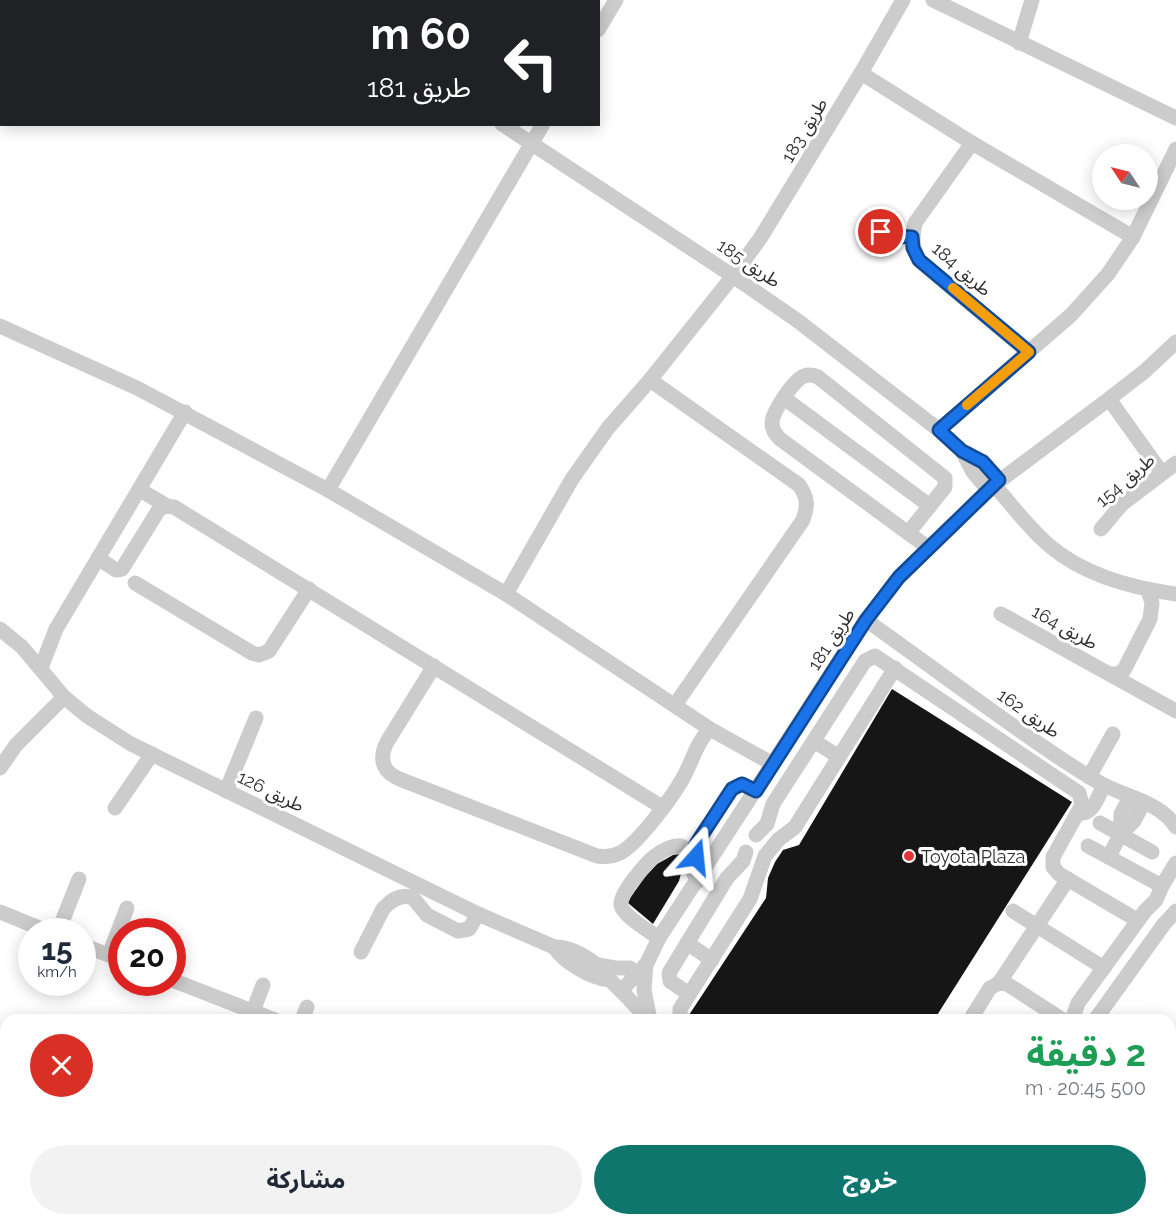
<!DOCTYPE html>
<html lang="ar">
<head>
<meta charset="utf-8">
<style>
  body { margin:0; font-family:Raleway,"Noto Sans Arabic",sans-serif; background:#f2f2f3; color:#1f2937; direction:rtl; height:100vh; display:flex; flex-direction:column; font-size:22px; white-space:nowrap }
  * { box-sizing:border-box; margin:0 }
  p { font-size:20px; color:#747a83 }
  .icon { flex:none; width:33px; height:33px; fill:none; stroke:currentColor; stroke-width:2; stroke-linecap:round; stroke-linejoin:round }
  .map { position:relative; flex:1; overflow:hidden; direction:ltr }
  .side { position:absolute; left:0px; top:1014px; width:1176px; height:212px; display:flex; flex-direction:column; background:#fff; border-radius:18px 18px 0 0; box-shadow:0 3px 15px #0003; direction:rtl }
  .side>* { flex:none }
  .guide { position:absolute; left:0px; top:0px; width:600px; height:126px; box-shadow:0 3px 15px #0003; direction:rtl; background:#202124; color:#fff; overflow:hidden }
  .needle { width:39px; rotate:305deg }
  .tools { position:absolute; left:1092px; top:144px; display:grid; gap:12px }
  .tools a { display:grid; place-items:center; width:66px; height:66px; border-radius:50%; background:#fff; box-shadow:0 3px 15px #0003; font-size:30px }
  .speed { position:absolute; left:18px; top:918px; display:flex; gap:12px; font-size:30px; font-weight:700; text-align:center }
  .speed>* { display:grid; place-content:center; width:78px; height:78px; border-radius:50%; background:#fff; box-shadow:0 3px 15px #0003; line-height:1 }
  .speed small { font-size:15px; font-weight:400 }
  .speed .limit { border:9px solid #d22; background:#fff; color:#111 }
  .pin { position:absolute; display:grid; place-items:center; width:51px; height:51px; color:#fff; margin:-26px; border:3px solid #fff; border-radius:50%; box-shadow:0 2px 6px #0007 }
  .me { position:absolute; width:66px; margin:-33px; rotate:18deg; stroke-linejoin:round; filter:drop-shadow(0 0 4px #0008) }
  .turn { display:flex; align-items:center; gap:21px; height:126px; padding:0 30px; font-size:27px }
  .turn .icon { width:78px; height:78px; stroke-width:2.5 }
  .turn b { display:block; font-size:42px; line-height:51px }
  .round { display:grid; place-items:center; flex:none; width:63px; height:63px; border-radius:32px; background:#f2f2f3 }
  .head { display:flex; align-items:center; justify-content:space-between; height:102px; padding:0 30px }
  h1 { font-size:36px; font-weight:700; line-height:45px; color:#1e9e55 }
  .button { display:flex; gap:12px; margin-top:auto; padding:12px 30px }
  .button a { flex:1; height:69px; border-radius:36px; background:#0f766e; color:#fff; font-size:24px; font-weight:700; line-height:69px; text-align:center }
  .button a+a { background:#f2f2f3; color:#1f2937 }
  .map>svg:first-child { display:block }
  .building { fill:#161616 }
  .lines { fill:none; stroke-linecap:round; stroke-linejoin:round }
  .minor { stroke:#ccc; stroke-width:15 }
  .route-casing { stroke:#114b97; stroke-width:15 }
  .route { stroke:#1a73e8; stroke-width:10 }
  .slow { stroke:#f59e0b; stroke-width:10 }
  .poi-dot { fill:#e3343a; stroke:#fff; stroke-width:2 }
  .labels { text-anchor:middle; dominant-baseline:central; stroke-width:6; stroke-linejoin:round; paint-order:stroke }
  .street-label { font-size:18px; fill:#2f2f2f; stroke:#fff }
  .poi-label { font-size:18px; fill:#2f2f2f; stroke:#fff; text-anchor:start }
</style>
</head>
<body>
<div class="map">
<svg width="1176" height="1225" viewBox="0 0 1176 1225">
  <rect width="100%" height="100%" fill="#fff"/>
  <g class="building">
    <polygon points="892,689 1072,802 934,1020 691,1020 687,1018 766,898 768,878 775,862 783,850 799,845"/>
    <polygon points="680,854 684,862 679,881 653,924 628,903 630,898 645,877 657,864 673,855"/>
  </g>
  <g class="lines">
    <g class="minor">
      <polyline points="301,0 304,2"/>
      <polyline points="933,0 1176,118"/>
      <polyline points="317,2 318,0"/>
      <polyline points="598,30 616,0"/>
      <polyline points="1019,43 1032,0"/>
      <polyline points="861,73 972,143 1133,237"/>
      <polyline points="502,124 733,276 798,321 939,430 962,451 983,462 999,480"/>
      <path d="M 972,143 L 915,223 C 912,238 912,247 919,260 L 1028,352"/>
      <path d="M 868,223 C 879,236 897,237 912,237"/>
      <polyline points="0,326 137,388 328,490 506,594 710,729 773,764"/>
      <polyline points="784,398 930,506"/>
      <polyline points="1109,399 1162,473"/>
      <polyline points="939,430 1071,315 1108,274 1133,237 1176,149"/>
      <polyline points="962,451 973,472 988,490"/>
      <path d="M 994,485 C 1012,505 1029,529 1051,547 C 1086,576 1132,588 1176,594"/>
      <polyline points="140,490 167,506"/>
      <polyline points="328,490 543,124"/>
      <polyline points="1101,529 1122,504 1176,463"/>
      <path d="M 908,533 L 945,487 L 945,478 L 818,377 C 813,375 809,374 804,376 C 794,380 772,412 772,423 C 772,430 775,434 780,439 L 908,533 L 929,548"/>
      <polyline points="98,558 116,570 122,569 158,511 164,506 174,507 662,807"/>
      <polyline points="135,583 252,653 259,655 269,651 309,589"/>
      <polyline points="506,594 572,479 608,428 650,380"/>
      <polyline points="1001,614 1176,711"/>
      <path d="M 866,620 C 918,657 969,695 1022,732 C 1048,750 1074,769 1102,784 C 1126,797 1160,802 1176,827"/>
      <path d="M 0,629 L 22,647 L 64,697 L 87,716 L 131,744 L 478,914 L 554,947 C 571,946 591,959 604,971 C 607,974 608,979 612,982 C 624,994 636,1005 647,1020"/>
      <path d="M 434,666 L 387,742 C 378,760 383,773 402,780 L 597,856 C 605,857 612,857 620,853 C 638,844 673,796 683,778 C 693,760 696,743 710,729"/>
      <polyline points="41,668 56,629 185,412"/>
      <polyline points="1110,674 1118,674 1124,670 1150,619 1152,603 1148,590"/>
      <path d="M 675,705 L 803,520 C 808,505 808,498 799,485 L 650,380 L 733,276 L 761,237 L 861,73 L 903,0"/>
      <polyline points="814,741 839,757"/>
      <polyline points="0,768 16,745 64,697"/>
      <polyline points="1089,777 1113,734"/>
      <polyline points="226,791 256,718"/>
      <polyline points="115,808 152,754"/>
      <path d="M 1078,813 C 1093,816 1098,796 1104,785"/>
      <polyline points="1100,823 1152,852"/>
      <polyline points="756,835 767,824 773,804 865,661 875,656 1079,793 1082,805 1053,857 1053,867 1059,874 1137,920"/>
      <polyline points="1120,835 1121,814 1130,797"/>
      <polyline points="1088,846 1162,886"/>
      <polyline points="1109,857 1120,835 1134,821 1144,802"/>
      <polyline points="701,864 696,857 695,846 732,789 742,784 756,791"/>
      <polyline points="1013,911 1104,968"/>
      <polyline points="0,912 49,932"/>
      <polyline points="58,932 79,879"/>
      <path d="M 659,938 C 649,931 623,916 621,905 C 619,894 647,862 655,856 C 662,851 673,845 681,846 L 685,849 L 697,882"/>
      <polyline points="687,943 712,960"/>
      <polyline points="82,945 122,960"/>
      <path d="M 554,947 C 564,962 590,978 609,980"/>
      <path d="M 361,952 L 383,909 C 391,900 401,893 413,898 L 427,915 L 458,931 L 469,929 L 478,914"/>
      <polyline points="109,955 127,908"/>
      <polyline points="595,964 616,968 630,968"/>
      <polyline points="646,964 644,990 650,1020"/>
      <polyline points="172,980 275,1020"/>
      <polyline points="999,983 1068,879"/>
      <polyline points="622,990 647,963 659,938 866,620 899,577 994,485 1109,399 1145,371 1176,342"/>
      <polyline points="689,994 670,981 669,973 727,878 743,861 746,852"/>
      <polyline points="253,1011 263,985"/>
      <polyline points="302,1020 307,1007"/>
      <polyline points="684,1020 680,1015 680,1009 750,899 765,856 778,840 795,827 895,668"/>
      <polyline points="970,1020 990,988 999,983 1007,984 1063,1020"/>
      <polyline points="1072,1020 1078,1003 1145,911 1156,900 1162,886 1176,863"/>
      <polyline points="1095,1020 1164,924 1176,911"/>
      <polyline points="1170,1086 1176,1090"/>
      <polyline points="0,1105 6,1107"/>
      <polyline points="407,1220 428,1225"/>
      <polyline points="709,1220 712,1225"/>
      <polyline points="852,1220 860,1225"/>
      <polyline points="1160,1220 1162,1225"/>
      <polyline points="149,1225 151,1220"/>
      <polyline points="219,1225 221,1220"/>
      <polyline points="368,1225 370,1220"/>
      <polyline points="497,1225 499,1220"/>
      <polyline points="782,1225 785,1220"/>
      <polyline points="883,1225 893,1220"/>
      <polyline points="1129,1225 1131,1220"/>
    </g>
  </g>
  <g class="lines">
    <g class="route-casing">
      <polyline id="route" points="696,857 695,846 698,841 732,789 742,784 756,791 866,620 899,577 999,480 983,462 962,451 939,430 1029,352 919,260 913,248 912,237 891,236 881,232"/>
    </g>
    <use href="#route" class="route"/>
    <polyline class="slow" points="953,288 1029,352 967,405"/>
  </g>
  <circle class="poi-dot" cx="909" cy="856" r="6"/>
  <g class="labels">
    <g class="street-label">
      <text transform="translate(804 130) rotate(-59)">طريق 183</text>
      <text transform="translate(749 263) rotate(34)">طريق 185</text>
      <text transform="translate(962 269) rotate(41)">طريق 184</text>
      <text transform="translate(1125 480) rotate(-41)">طريق 154</text>
      <text transform="translate(1065 627) rotate(29)">طريق 164</text>
      <text transform="translate(831 639) rotate(-57)">طريق 181</text>
      <text transform="translate(1029 713) rotate(35)">طريق 162</text>
      <text transform="translate(271 791) rotate(26)">طريق 126</text>
    </g>
    <g class="poi-label">
      <text x="921" y="856">Toyota Plaza</text>
    </g>
  </g>
</svg>
<div class="tools">
<a><svg class="needle" viewBox="-14 -14 28 28"><path d="M0-13l5 13h-10z" fill="#e53935"/><path d="M0 13l5-13h-10z" fill="#747a83"/></svg></a>
</div>
<div class="speed"><div>15<small>km/h</small></div><div class="limit">20</div></div>
<div class="pin" style="left:881px;top:232px;background:#d93025"><svg class="icon" aria-label="arrive" viewBox="0 0 24 24"><path d="M6 21V4h12l-3 4 3 4H6"/></svg></div>
<svg class="me" style="left:696px;top:857px" viewBox="-20 -20 40 40"><path d="M0-17L14 15 0 8-14 15z" fill="#1a73e8" stroke="#fff" stroke-width="4"/></svg>
<div class="guide">
<div class="turn"><svg class="icon" aria-label="left" viewBox="0 0 24 24"><path d="M17 20v-9H6M10 6l-5 5 5 5"/></svg><div><b>60 m</b>طريق 181</div></div>
</div>
<section class="side">
<div class="head"><div><h1>2 دقيقة</h1><p>500 m · 20:45</p></div><a class="round" style="background:#d93025;color:#fff"><svg class="icon" aria-label="close" viewBox="0 0 24 24"><path d="M6 6l12 12M18 6L6 18"/></svg></a></div>
<div class="button"><a>خروج</a><a>مشاركة</a></div>
</section>
</div>
</body>
</html>
